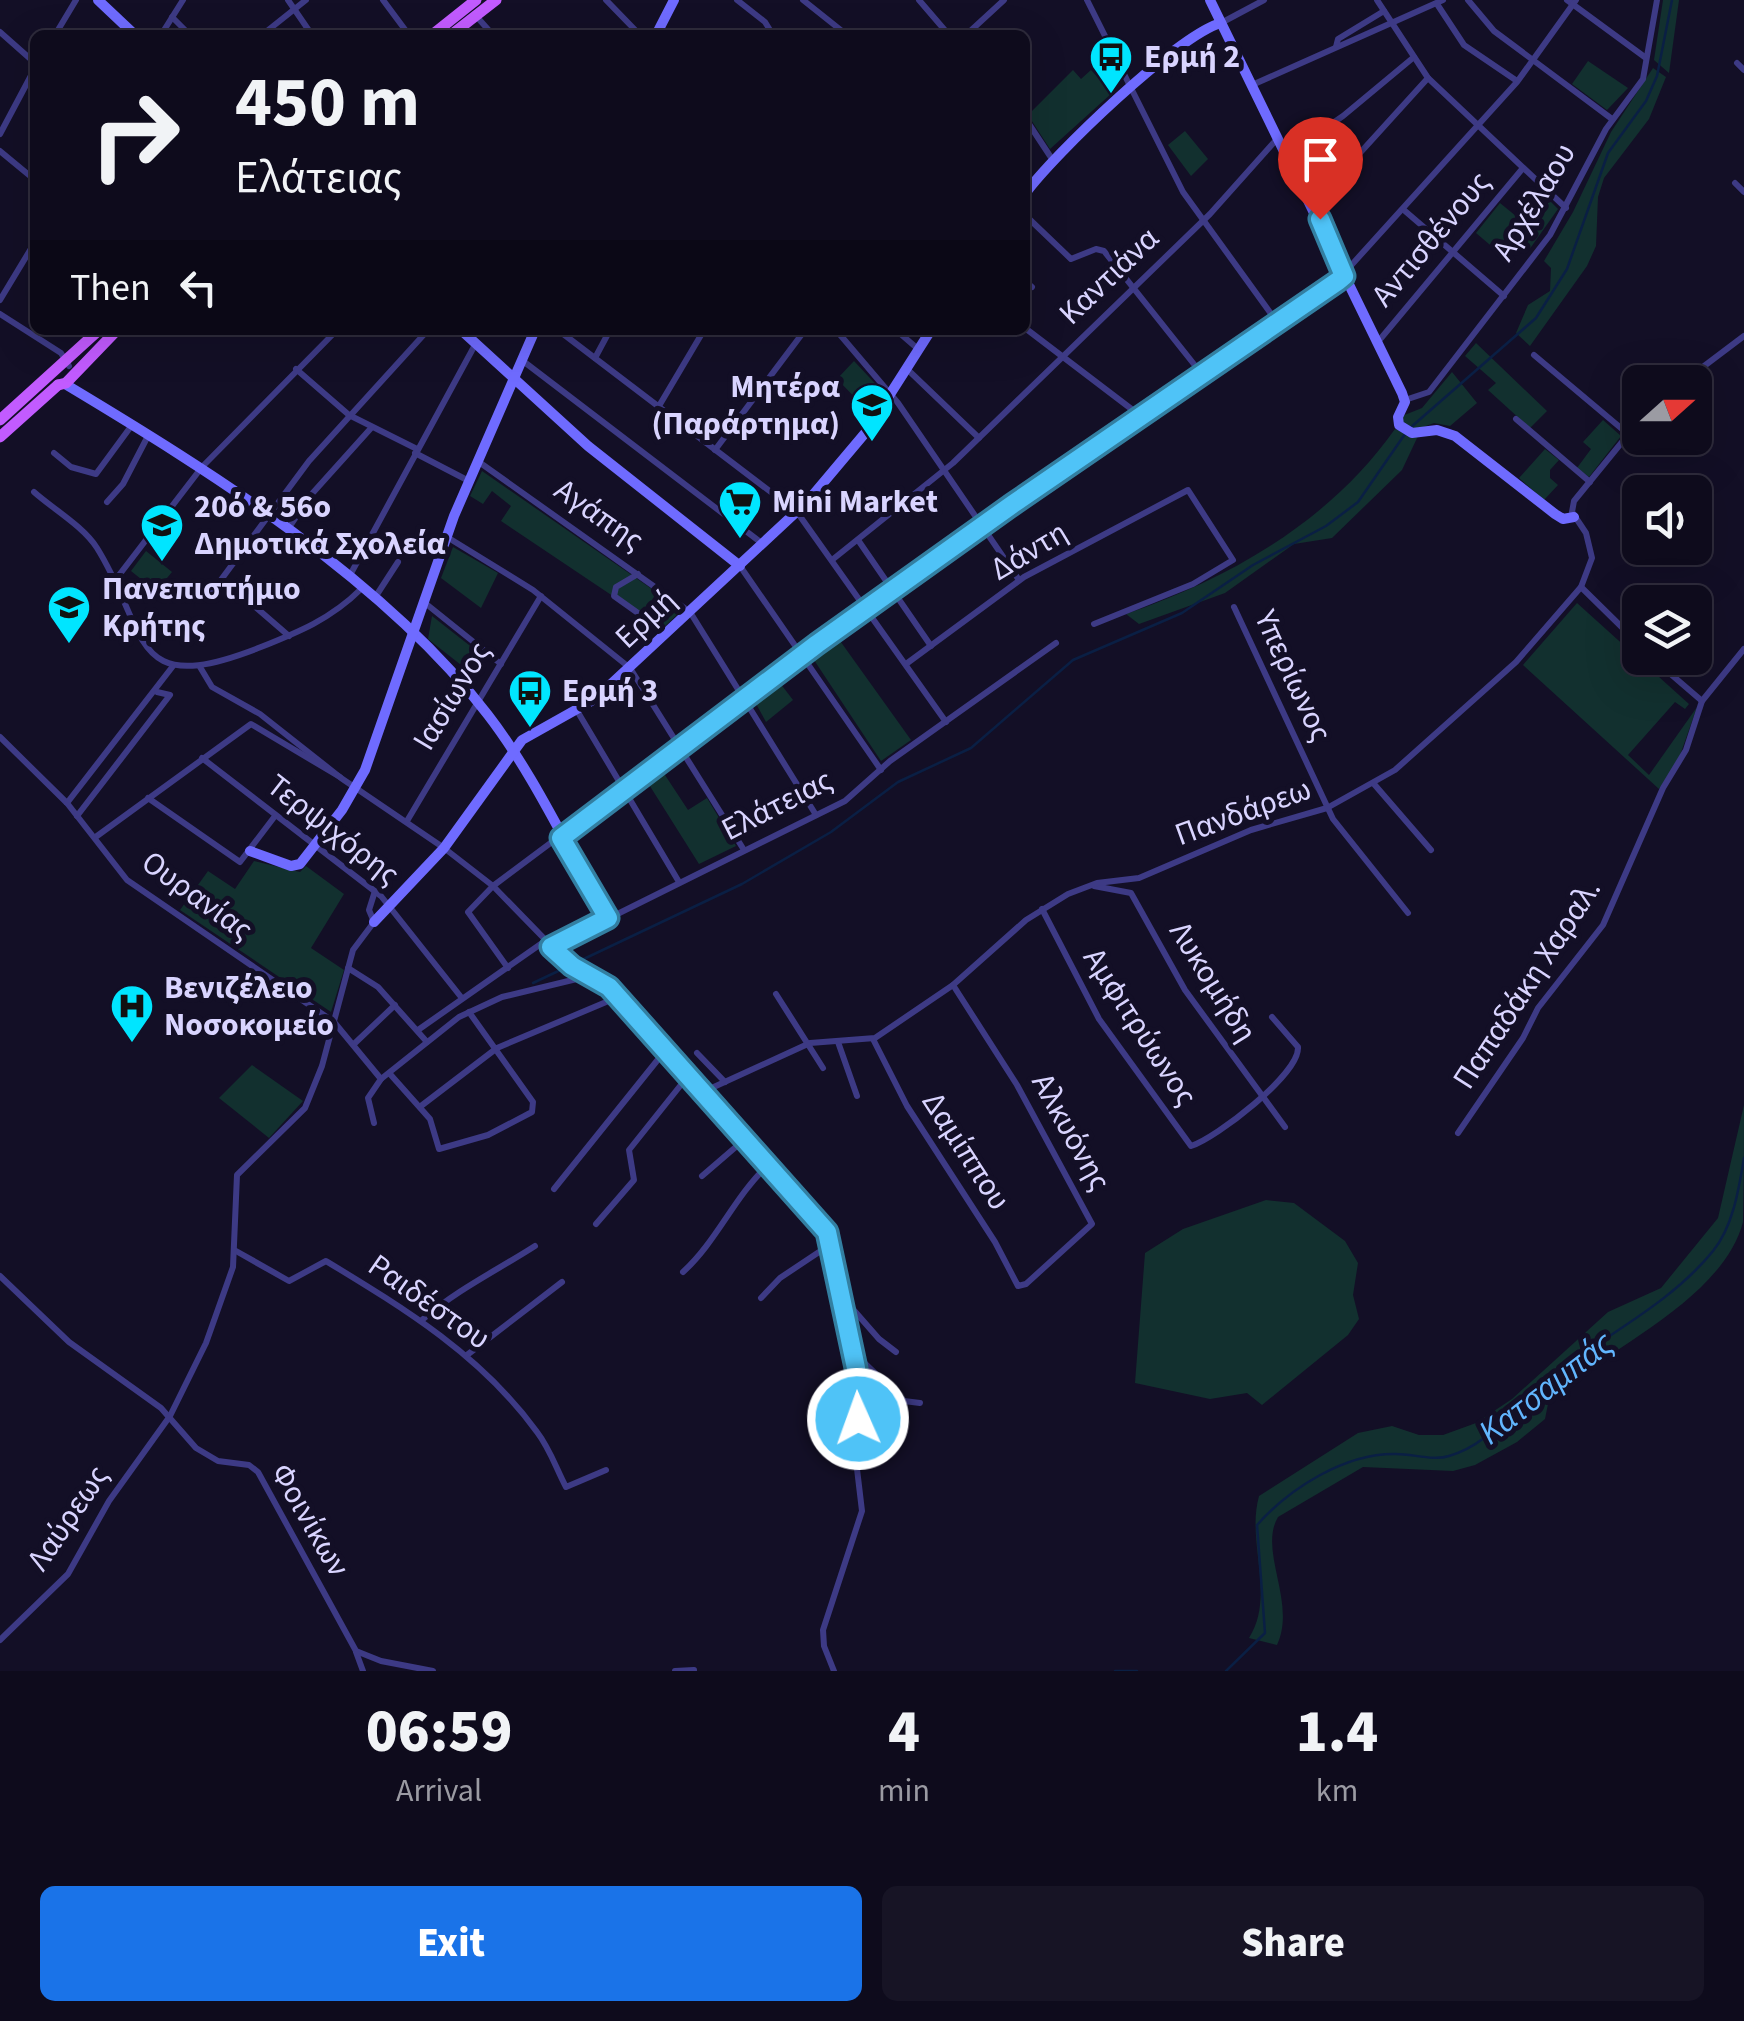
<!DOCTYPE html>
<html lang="en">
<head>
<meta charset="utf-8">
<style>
  body { margin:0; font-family:"Source Sans 3",sans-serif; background:#171425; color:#f1f3f6; height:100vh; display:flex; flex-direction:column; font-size:38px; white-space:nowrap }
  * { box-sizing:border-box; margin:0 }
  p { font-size:32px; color:#9b9ba3 }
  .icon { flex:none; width:55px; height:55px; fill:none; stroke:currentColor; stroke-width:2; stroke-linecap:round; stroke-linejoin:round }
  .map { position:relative; height:1671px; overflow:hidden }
  .panel { display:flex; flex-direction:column; background:#0e0b1c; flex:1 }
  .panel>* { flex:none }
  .banner { position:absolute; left:30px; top:30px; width:1000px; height:305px; border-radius:15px; box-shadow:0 10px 40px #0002,0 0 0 2px #2e2b3b; background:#0e0b1c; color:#f1f3f6; overflow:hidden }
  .needle { width:65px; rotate:69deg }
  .buttons { position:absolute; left:1622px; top:365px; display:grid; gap:20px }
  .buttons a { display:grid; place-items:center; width:90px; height:90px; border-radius:15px; background:#0e0b1c; box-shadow:0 10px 40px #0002,0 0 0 2px #2e2b3b; font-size:50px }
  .pin { position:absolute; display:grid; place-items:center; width:85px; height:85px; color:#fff; margin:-102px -42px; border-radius:50% 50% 50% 0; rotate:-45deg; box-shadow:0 0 10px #0007 }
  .pin .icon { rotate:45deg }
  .me { position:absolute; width:110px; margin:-55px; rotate:358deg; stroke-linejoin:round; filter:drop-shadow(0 0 8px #0008) }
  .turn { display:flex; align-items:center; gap:35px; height:210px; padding:0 40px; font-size:45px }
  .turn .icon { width:130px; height:130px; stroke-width:2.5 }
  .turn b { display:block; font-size:70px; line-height:85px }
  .then { display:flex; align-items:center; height:95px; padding:0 40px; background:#0003; gap:20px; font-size:38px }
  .eta { display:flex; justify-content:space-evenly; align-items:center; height:170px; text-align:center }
  .eta b { font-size:60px; font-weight:800; line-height:70px }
  .button { display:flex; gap:20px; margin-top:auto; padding:20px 40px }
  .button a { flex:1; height:115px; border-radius:15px; background:#1a73e8; color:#fff; font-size:40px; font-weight:800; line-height:115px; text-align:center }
  .button a+a { background:#171425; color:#f1f3f6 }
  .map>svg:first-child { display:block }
  .green { fill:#12302f }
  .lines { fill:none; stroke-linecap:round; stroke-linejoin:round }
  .stream { stroke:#0a1f44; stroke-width:2.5 }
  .street { stroke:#3d3a85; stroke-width:6 }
  .secondary { stroke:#6f6bff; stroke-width:10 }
  .primary { stroke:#c25bff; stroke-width:11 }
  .route-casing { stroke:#337fa1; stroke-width:25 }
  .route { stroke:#4fc3f7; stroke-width:18 }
  .labels { text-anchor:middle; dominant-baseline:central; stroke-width:10; stroke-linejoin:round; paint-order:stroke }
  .poi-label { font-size:32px; font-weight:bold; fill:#d9d4ff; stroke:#130f26; text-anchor:start }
  .street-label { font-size:32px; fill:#d9d4ff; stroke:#130f26 }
  .water-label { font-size:35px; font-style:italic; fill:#62b6ff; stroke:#130f26 }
</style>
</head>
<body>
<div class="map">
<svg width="1744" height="1671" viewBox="0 0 1744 1671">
  <rect width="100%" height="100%" fill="#130f26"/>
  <g class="green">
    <polygon points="1663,0 1679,0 1669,73 1654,60"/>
    <polygon points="1588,61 1628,88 1607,110 1572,84"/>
    <polygon points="1653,68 1666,77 1649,119 1604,178 1598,197 1596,246 1587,266 1530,346 1516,333 1528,305 1550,291 1551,268 1544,261 1573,212 1611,132"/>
    <polygon points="1073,70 1081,79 1091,70 1112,93 1050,149 1028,115"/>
    <polygon points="1185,131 1208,159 1191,176 1168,145"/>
    <polygon points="1550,201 1558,209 1529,250 1509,234 1496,250 1476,233 1500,203 1527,225"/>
    <polygon points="1476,343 1547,411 1530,428 1488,390 1496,383 1465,356"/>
    <polygon points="854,361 884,393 869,412 837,379"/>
    <polygon points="1452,372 1477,403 1450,426 1434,423 1415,430 1403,425 1402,416 1422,408"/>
    <polygon points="1603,420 1621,436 1589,477 1577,468 1591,449 1583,442"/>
    <path d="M 1395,429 L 1418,436 L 1402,470 L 1332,538 L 1294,544 L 1225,593 L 1139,624 L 1126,614 C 1231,578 1330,521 1395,429 Z"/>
    <polygon points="1545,449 1559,460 1550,470 1550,478 1558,485 1544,500 1519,478"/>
    <polygon points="482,471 682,610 662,629 501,521 511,506 492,491 483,504 470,496"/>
    <polygon points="453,547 498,573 481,608 441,578"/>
    <polygon points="146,551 172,572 156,591 131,571"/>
    <polygon points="1577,603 1689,704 1685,709 1675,702 1628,755 1649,775 1697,707 1678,761 1659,789 1523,665"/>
    <polygon points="432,616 483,656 470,672 428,639"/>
    <polygon points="838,638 911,740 881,761 812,657"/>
    <polygon points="780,683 793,700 766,722 755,702"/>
    <polygon points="663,772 688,810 707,798 736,846 699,864 648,783"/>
    <polygon points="254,861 300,872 306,866 344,894 311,948 344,970 331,1012 180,910 208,871 235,889"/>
    <polygon points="252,1065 303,1101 269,1138 219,1098"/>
    <path d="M 1744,1105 C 1744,1138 1744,1191 1743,1222 C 1724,1295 1619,1344 1563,1388 L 1548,1404 L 1545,1419 L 1517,1442 L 1475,1465 L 1453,1471 L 1363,1467 L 1278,1517 C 1258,1551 1297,1602 1277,1645 L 1249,1638 C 1276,1595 1246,1543 1259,1496 L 1358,1433 L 1392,1426 L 1419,1435 L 1443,1435 L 1476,1423 L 1512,1399 L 1608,1312 L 1661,1288 L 1718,1218 Z"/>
    <polygon points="1266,1200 1294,1203 1345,1241 1358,1263 1353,1295 1359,1319 1348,1335 1262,1405 1247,1393 1210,1399 1135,1383 1145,1253 1183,1229"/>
  </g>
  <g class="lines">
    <g class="stream">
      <polyline points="1410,428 1536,318 1567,269 1608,153 1646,101 1657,76 1672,0"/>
      <polyline points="533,983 742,884 831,832 898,782 971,748 1073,660 1182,613 1253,565 1326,526 1358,502 1405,434"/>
      <polyline points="1115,1671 1137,1671"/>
      <path d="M 1226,1671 L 1265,1633 L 1257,1525 C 1290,1488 1345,1453 1396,1454 C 1413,1454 1434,1461 1449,1456 C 1490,1444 1508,1412 1539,1387 C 1595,1339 1666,1309 1713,1251 C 1733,1227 1739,1188 1744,1158"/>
    </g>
    <g class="street">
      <polyline points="288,0 312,35"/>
      <polyline points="383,0 409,35"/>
      <polyline points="606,0 640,35"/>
      <polyline points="737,0 765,22 773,35"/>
      <polyline points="803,0 847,35"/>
      <polyline points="919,0 949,35"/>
      <polyline points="1087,0 1183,192 1277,322"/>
      <polyline points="1377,0 1428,78 1566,208"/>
      <polyline points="1468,0 1494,31 1612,119"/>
      <polyline points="1567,0 1646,58"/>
      <polyline points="1437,4 1464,45 1517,81"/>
      <polyline points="172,17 190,35"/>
      <polyline points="477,17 493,35"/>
      <polyline points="1221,23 1264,0"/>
      <polyline points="0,32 35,63"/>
      <polyline points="55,35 76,0"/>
      <polyline points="161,35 183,0"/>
      <polyline points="262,35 306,0"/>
      <polyline points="966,35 1004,0"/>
      <polyline points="1336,47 1338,39 1384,11"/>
      <polyline points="1737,63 1744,70"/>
      <polyline points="1252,85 1443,0"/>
      <polyline points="1025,118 1052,159"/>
      <polyline points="0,134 35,68"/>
      <polyline points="0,151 35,180"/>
      <polyline points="1286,155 1343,116 1414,57"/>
      <polyline points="1735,183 1744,192"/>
      <polyline points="1311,200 1340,175 1428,78"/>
      <polyline points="1405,211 1504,296"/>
      <polyline points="1025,215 1071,259 1096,249 1104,251 1201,373"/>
      <polyline points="1025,281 1032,287"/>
      <polyline points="0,300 35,242"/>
      <polyline points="0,314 61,353 69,366"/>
      <polyline points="1025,328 1138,414"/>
      <polyline points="558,330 797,512 946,722"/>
      <polyline points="836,330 898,403 1019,580"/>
      <polyline points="896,330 918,349"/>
      <polyline points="1377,343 1523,168"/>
      <polyline points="1534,355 1628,434"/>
      <polyline points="595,358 610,330"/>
      <polyline points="523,361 763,544"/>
      <polyline points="906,368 979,438"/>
      <polyline points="296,369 349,415 417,449"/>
      <polyline points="1683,382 1744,336"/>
      <polyline points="1405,400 1429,392 1550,235 1606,129 1643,79 1657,0"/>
      <polyline points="659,406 704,330"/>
      <polyline points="1516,419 1590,482"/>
      <polyline points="715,450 805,330"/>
      <polyline points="54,453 71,467 96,474 132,425"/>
      <polyline points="415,453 469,481"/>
      <polyline points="479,462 690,612 816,815"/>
      <path d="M 34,492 C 53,509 83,526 97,548 C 150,633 128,698 256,649 C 296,633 330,620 361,589"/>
      <polyline points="107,502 123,484 149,434"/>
      <polyline points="288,529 310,496 372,427"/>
      <polyline points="447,537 533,590 630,668 744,850"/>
      <polyline points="858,540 931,646"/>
      <polyline points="832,560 953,463 1210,214 1277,139"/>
      <polyline points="740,566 881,770"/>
      <polyline points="638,574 616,587 614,596 666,633"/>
      <polyline points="349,577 476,343"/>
      <polyline points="223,579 289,636"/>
      <polyline points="113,583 202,467 337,330"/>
      <polyline points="1581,587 1640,645"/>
      <polyline points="209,596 309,461 428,330"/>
      <polyline points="374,599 398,562"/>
      <polyline points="425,603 501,664"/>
      <polyline points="1234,607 1333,819 1408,913"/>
      <polyline points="1652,658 1702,701"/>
      <polyline points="906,664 1024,577 1188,490 1233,560 1193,584 1094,624"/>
      <polyline points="200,667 212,687 260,714 341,778 444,848 493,886 567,962 609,987 830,1238 839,1306 856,1368 860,1412 855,1452 862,1511 823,1630 824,1646 834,1671"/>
      <polyline points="576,709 679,882"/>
      <polyline points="0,737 67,803 127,880 334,1022 381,1079 368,1098 374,1123"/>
      <polyline points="202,758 381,896 461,997"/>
      <polyline points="1374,784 1431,850"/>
      <polyline points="148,798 240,862 275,816"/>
      <polyline points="67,803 173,666"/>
      <polyline points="77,816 170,695 157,692"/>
      <polyline points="407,821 541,596"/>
      <polyline points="97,836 251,724 340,777"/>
      <polyline points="1094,886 1131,893 1185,990 1285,1127"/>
      <path d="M 1042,909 L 1099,1019 L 1191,1146 C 1216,1138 1300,1074 1298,1047 L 1272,1017"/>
      <polyline points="551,947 845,801 890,761 1056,643"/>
      <polyline points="348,968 378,987 427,1042"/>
      <polyline points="508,968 468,912 493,886 817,644 1138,414 1337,281 1517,82 1576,0"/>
      <polyline points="776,994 823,1068"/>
      <polyline points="418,1030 545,941"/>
      <polyline points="873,1039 907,1106 995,1242 1018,1286 1026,1284 1092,1224 1017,1085 953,985"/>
      <polyline points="838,1042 857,1096"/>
      <polyline points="354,1044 395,1005"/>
      <polyline points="697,1053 725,1082"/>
      <polyline points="390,1074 430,1119 439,1149 488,1135 532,1112 533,1102 469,1012"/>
      <polyline points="381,1079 459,1017 502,997 589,976"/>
      <polyline points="705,1091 810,1043 875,1038 953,985 1026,920 1068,894 1097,883 1139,878 1251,830 1327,808 1395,770 1516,662 1581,587 1592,558 1586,533 1572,512 1574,501 1640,420"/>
      <polyline points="421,1106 497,1048 618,997"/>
      <polyline points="1458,1133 1523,1038 1538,1008 1603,925 1663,788 1686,750 1702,701 1744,649"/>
      <polyline points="702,1176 745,1139"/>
      <polyline points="554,1189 664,1052"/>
      <polyline points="596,1224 634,1180 629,1150 688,1076"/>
      <path d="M 236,1251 L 289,1281 L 326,1261 C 405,1309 481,1355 537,1432 C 550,1449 556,1468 566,1487 L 606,1470"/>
      <path d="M 683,1272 C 717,1241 734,1197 768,1165"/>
      <polyline points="0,1276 69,1342 161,1408 196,1448 218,1461 249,1465 258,1472 356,1651 381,1661 433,1671"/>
      <polyline points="837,1291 879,1339 896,1352"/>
      <polyline points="761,1298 780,1278 831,1244"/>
      <path d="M 422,1320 C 458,1289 496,1271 535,1246"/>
      <polyline points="853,1352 904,1401 920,1403"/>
      <polyline points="467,1355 562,1282"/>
      <polyline points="0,1640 68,1574 109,1501 170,1416 206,1343 233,1267 237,1175 305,1108 322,1066 353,950 374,922 369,910 375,891"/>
      <polyline points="356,1652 363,1671"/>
      <polyline points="675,1671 694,1670"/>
    </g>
    <g class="secondary">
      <polyline points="98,0 135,35"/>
      <polyline points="1210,0 1402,393 1405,402 1398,417 1399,425 1412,433 1437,430 1455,436 1555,514 1563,519 1574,517"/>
      <polyline points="656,35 674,0"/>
      <path d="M 1025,194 C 1053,155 1178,35 1221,23"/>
      <polyline points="461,330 588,446 740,566"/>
      <path d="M 65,384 C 210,471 385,580 488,715 C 535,776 569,852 608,918"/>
      <polyline points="250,851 291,866 300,864 342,810 365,770 454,516 535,330"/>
      <polyline points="374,922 444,848 522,740 595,699 807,502 866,432 931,330"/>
    </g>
    <g class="primary">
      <polyline points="432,35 476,0"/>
      <polyline points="451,35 496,0"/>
      <polyline points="58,385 66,383 117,330"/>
      <polyline points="0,420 99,330"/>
      <polyline points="0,437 58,385"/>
    </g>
  </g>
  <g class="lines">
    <g class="route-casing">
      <polyline id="route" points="858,1419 856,1368 827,1232 609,987 572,966 551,947 608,918 561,838 817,644 1013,504 1338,281 1344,276 1320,219"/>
    </g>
    <use href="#route" class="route"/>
  </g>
  <defs>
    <g id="bus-pin" transform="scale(2.25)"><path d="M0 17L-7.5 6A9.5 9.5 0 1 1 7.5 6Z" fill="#00e5ff" stroke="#130f26"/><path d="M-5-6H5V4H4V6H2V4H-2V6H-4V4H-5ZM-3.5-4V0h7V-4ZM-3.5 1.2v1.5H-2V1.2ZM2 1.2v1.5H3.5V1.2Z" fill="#111"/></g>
    <g id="school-pin" transform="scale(2.25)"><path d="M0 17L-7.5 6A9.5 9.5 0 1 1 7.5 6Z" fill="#00e5ff" stroke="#130f26"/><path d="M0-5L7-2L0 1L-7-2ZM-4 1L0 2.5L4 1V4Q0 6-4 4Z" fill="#111"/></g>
    <g id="supermarket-pin" transform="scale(2.25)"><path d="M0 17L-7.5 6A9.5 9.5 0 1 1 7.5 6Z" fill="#00e5ff" stroke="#130f26"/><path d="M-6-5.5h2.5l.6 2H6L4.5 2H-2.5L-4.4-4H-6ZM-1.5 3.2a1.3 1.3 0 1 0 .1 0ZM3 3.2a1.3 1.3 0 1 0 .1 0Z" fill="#111"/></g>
    <g id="university-pin" transform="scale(2.25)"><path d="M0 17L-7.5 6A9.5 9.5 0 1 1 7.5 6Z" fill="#00e5ff" stroke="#130f26"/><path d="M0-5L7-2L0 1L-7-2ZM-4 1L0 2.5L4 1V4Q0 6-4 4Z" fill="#111"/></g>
    <g id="hospital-pin" transform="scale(2.25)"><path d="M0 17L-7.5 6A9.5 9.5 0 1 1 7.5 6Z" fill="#00e5ff" stroke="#130f26"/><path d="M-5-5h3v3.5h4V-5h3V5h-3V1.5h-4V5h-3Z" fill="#111"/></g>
  </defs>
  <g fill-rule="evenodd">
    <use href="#bus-pin" x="1111" y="57"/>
    <use href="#school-pin" x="872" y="405"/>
    <use href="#supermarket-pin" x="740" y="502"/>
    <use href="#school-pin" x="162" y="525"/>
    <use href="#university-pin" x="69" y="607"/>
    <use href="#bus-pin" x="530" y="691"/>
    <use href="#hospital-pin" x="132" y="1006"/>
  </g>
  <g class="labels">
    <g class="poi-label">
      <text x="1144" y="57">Ερμή 2</text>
      <text x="840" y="387" text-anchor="end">Μητέρα<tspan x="840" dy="37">(Παράρτημα)</tspan></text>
      <text x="772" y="502">Mini Market</text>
      <text x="194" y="507">20ό &amp; 56ο<tspan x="194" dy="37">Δημοτικά Σχολεία</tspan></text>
      <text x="102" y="589">Πανεπιστήμιο<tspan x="102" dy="37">Κρήτης</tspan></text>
      <text x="562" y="691">Ερμή 3</text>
      <text x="164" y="988">Βενιζέλειο<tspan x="164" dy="37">Νοσοκομείο</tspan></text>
    </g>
    <g class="street-label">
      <text transform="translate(1534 202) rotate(-59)">Αρχέλαου</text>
      <text transform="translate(1431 239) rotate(-50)">Αντισθένους</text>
      <text transform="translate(1109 276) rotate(-44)">Καντιάνα</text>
      <text transform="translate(599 515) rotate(35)">Αγάπης</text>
      <text transform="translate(1029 551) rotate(-31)">Δάντη</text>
      <text transform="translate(646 619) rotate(-43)">Ερμή</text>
      <text transform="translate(1293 676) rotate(65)">Υπερίωνος</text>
      <text transform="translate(452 696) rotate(-59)">Ιασίωνος</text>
      <text transform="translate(777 805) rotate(-27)">Ελάτειας</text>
      <text transform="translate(1243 812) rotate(-20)">Πανδάρεω</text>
      <text transform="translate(333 830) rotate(38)">Τερψιχόρης</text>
      <text transform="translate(197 896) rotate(36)">Ουρανίας</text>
      <text transform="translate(1213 982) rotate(58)">Λυκομήδη</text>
      <text transform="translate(1527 984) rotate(-57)">Παπαδάκη Χαραλ.</text>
      <text transform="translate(1140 1027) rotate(57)">Αμφιτρύωνος</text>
      <text transform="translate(1071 1132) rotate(61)">Αλκυόνης</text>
      <text transform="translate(966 1151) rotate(57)">Δαμίππου</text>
      <text transform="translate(429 1302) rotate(35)">Ραιδέστου</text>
      <text transform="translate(68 1518) rotate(-56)">Λαύρεως</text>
      <text transform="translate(310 1520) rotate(60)">Φοινίκων</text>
    </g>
    <g class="water-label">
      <text transform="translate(1546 1388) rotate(-38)">Κατσαμπάς</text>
    </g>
  </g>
</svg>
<div class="buttons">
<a><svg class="needle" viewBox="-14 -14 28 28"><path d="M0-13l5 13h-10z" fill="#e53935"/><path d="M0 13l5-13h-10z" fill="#9b9ba3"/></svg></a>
<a><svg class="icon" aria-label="sound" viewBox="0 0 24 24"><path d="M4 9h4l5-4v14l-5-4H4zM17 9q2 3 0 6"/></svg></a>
<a><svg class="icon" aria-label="layers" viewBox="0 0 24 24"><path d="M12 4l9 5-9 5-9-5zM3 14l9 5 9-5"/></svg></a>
</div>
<div class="pin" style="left:1320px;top:219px;background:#d93025"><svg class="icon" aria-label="arrive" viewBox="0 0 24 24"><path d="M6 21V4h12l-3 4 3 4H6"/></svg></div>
<svg class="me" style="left:858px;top:1419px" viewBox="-20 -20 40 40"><circle r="17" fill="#4fc3f7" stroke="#fff" stroke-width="3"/><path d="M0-11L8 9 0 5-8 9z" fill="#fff"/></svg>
<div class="banner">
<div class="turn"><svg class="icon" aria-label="right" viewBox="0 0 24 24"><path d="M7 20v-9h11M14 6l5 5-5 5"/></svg><div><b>450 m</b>Ελάτειας</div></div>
<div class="then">Then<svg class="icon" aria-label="left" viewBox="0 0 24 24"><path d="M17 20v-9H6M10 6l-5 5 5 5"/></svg></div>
</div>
</div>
<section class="panel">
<div class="eta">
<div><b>06:59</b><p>Arrival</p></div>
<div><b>4</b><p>min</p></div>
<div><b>1.4</b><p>km</p></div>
</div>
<div class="button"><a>Exit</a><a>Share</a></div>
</section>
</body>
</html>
